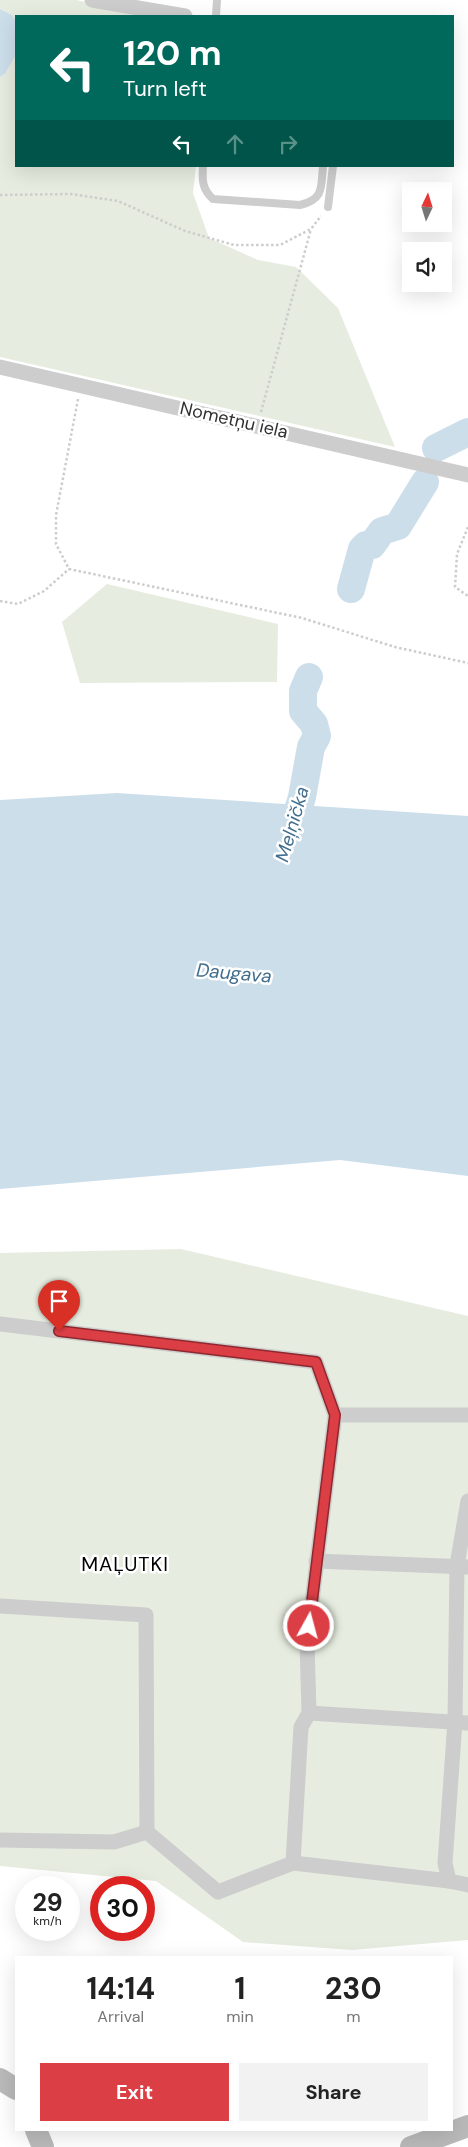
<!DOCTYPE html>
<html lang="en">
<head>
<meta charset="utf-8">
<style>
  body { margin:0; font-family:"DM Sans",sans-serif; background:#f2f2f2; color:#222; height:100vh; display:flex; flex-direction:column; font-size:19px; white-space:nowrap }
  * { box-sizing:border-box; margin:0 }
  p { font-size:16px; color:#767676 }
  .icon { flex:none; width:28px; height:28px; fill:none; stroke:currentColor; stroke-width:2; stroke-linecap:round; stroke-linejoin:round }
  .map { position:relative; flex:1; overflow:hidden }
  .drawer { position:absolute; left:15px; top:1956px; width:438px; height:175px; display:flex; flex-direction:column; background:#fff; border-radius:0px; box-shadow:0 5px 20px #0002 }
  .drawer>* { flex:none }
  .guide { position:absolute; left:15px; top:15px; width:439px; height:152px; border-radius:0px; box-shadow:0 5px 20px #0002; background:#00695c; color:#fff; overflow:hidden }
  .needle { width:32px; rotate:4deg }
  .buttons { position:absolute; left:402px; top:182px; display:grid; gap:10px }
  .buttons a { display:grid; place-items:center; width:50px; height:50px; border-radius:0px; background:#fff; box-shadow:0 5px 20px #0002; font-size:25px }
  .speed { position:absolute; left:15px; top:1876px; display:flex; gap:10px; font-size:25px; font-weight:700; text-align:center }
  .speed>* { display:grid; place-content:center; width:65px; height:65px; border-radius:50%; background:#fff; box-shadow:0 5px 20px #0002; line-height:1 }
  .speed small { font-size:12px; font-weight:400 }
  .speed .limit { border:8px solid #d22; background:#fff; color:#111 }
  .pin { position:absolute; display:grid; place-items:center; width:42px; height:42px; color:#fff; margin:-51px -21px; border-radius:50% 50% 50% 0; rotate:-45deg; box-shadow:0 0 5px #0007 }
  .pin .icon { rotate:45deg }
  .me { position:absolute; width:55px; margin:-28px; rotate:7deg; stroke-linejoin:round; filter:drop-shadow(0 0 4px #0008) }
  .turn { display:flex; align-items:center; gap:18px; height:105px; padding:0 25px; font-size:22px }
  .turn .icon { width:65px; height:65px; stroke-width:2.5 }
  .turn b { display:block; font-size:35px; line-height:42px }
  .lanes { display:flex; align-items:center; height:48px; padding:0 25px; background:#0003; justify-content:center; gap:25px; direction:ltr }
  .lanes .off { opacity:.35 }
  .eta { display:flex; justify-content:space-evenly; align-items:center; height:85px; text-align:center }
  .eta b { font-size:30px; font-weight:700; line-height:35px }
  .button { display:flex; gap:10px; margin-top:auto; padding:10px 25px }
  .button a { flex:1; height:58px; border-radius:0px; background:#db3e45; color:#fff; font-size:20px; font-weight:700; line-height:58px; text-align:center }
  .button a+a { background:#f2f2f2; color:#222 }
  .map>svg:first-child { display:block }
  .green { fill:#e6ecdf }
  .water { fill:#cddeeb }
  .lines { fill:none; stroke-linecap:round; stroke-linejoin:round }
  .river { stroke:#cddeeb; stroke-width:28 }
  .path { stroke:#cdcdcd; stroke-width:2.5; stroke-dasharray:2.5 2.5; stroke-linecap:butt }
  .lane { stroke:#cdcdcd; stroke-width:8 }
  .street { stroke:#cdcdcd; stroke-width:15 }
  .secondary { stroke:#bababa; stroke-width:22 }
  .route-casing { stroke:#8e282d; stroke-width:12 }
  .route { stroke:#db3e45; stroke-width:9 }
  .labels { text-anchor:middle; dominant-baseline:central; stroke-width:5; stroke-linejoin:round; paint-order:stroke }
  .street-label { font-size:18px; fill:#303030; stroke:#fff }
  .water-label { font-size:19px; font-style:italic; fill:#426e8e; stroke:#fff }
  .quarter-label { font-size:20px; letter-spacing:1px; fill:#000; stroke:#fff }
</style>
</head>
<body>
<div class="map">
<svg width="468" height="2147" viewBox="0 0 468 2147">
  <rect width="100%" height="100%" fill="#fff"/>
  <g class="green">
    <polygon points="0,0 76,0 151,16 16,16 16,21 12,15 0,9"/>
    <polygon points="16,55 16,166 196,166 193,193 209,238 258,260 296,267 338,308 395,447 0,357 0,77 5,74"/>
    <polygon points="107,584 278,624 277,682 80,683 62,622"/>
    <polygon points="181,1249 468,1316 468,1940 352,1950 243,1942 156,1881 0,1866 0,1253"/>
  </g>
  <g class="water">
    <polygon points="0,9 12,15 16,21 16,55 5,74 0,77"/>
    <polygon points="117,793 468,816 468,1176 340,1160 0,1189 0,800"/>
  </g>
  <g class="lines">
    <g class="river">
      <polyline points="436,448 468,432"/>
      <polyline points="351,589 362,549 366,545 372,545 382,531 398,526 425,482"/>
      <polyline points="289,840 302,797 311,747 317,736 314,724 303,711 303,691 309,677"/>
    </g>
    <g class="path">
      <polyline points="0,195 71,194 118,201 185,231 234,245 280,245 311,229 321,216"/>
      <polyline points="78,399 56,515 56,544 69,569 302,618 395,647 468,663"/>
      <polyline points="261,412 311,229"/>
      <polyline points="468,527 457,554 455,587 468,596"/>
      <polyline points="0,601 18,604 44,591 69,569"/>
    </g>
    <g class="lane">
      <polyline points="216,16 217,0"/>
      <path d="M 203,166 C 202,180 202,189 213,199 L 300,205 C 324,199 321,188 323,166"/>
      <polyline points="328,207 333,166"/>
    </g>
    <g class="street">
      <polyline points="92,0 185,16"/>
      <polyline points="0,367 468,475"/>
      <polyline points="0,1324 316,1362 335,1415 468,1415"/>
      <polyline points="316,1561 468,1567"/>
      <polyline points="0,1606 146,1615 147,1832"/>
      <polyline points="309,1713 468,1723"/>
      <polyline points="0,1840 114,1842 147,1832 218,1892 293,1863 449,1881 468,1885"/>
      <polyline points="293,1863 301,1727 309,1713 307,1642 335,1415"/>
      <polyline points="449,1881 445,1863 455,1721 457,1565 468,1501"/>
    </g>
    <g class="secondary">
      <polyline points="0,2079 16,2089"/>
      <polyline points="36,2130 43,2147"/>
      <polyline points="411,2147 468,2126"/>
    </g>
  </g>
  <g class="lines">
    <g class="route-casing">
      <polyline id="route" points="59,1331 316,1362 335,1415 309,1626"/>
    </g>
    <use href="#route" class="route"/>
  </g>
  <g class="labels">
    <g class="street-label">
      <text transform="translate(234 420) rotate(13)">Nometņu iela</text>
    </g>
    <g class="water-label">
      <text transform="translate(292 824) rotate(-74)">Meļņička</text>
      <text transform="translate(234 973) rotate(5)">Daugava</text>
    </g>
    <g class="quarter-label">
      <text x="125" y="1564">MAĻUTKI</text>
    </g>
  </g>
</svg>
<div class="buttons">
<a><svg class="needle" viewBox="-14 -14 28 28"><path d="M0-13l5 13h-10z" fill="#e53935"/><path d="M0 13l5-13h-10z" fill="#767676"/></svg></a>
<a><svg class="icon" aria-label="sound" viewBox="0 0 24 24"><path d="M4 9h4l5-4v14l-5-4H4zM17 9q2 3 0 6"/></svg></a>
</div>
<div class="speed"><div>29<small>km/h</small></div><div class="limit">30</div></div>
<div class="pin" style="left:59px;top:1331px;background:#d93025"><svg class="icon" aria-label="arrive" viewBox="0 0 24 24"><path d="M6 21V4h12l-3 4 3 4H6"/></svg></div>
<svg class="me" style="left:309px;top:1626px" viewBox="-20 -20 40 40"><circle r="17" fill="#db3e45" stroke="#fff" stroke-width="3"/><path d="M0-11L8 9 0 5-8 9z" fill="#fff"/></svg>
<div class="guide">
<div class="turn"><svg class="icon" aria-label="left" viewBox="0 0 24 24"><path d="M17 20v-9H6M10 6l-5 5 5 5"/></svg><div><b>120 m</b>Turn left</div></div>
<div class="lanes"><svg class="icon" aria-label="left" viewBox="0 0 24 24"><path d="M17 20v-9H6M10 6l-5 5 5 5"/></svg><svg class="icon off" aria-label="ahead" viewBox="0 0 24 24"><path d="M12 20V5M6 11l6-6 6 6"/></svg><svg class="icon off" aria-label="right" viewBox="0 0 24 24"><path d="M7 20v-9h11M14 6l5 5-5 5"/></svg></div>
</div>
<section class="drawer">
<div class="eta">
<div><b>14:14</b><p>Arrival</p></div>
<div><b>1</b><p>min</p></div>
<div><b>230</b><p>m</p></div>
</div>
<div class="button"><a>Exit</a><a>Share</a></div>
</section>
</div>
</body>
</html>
